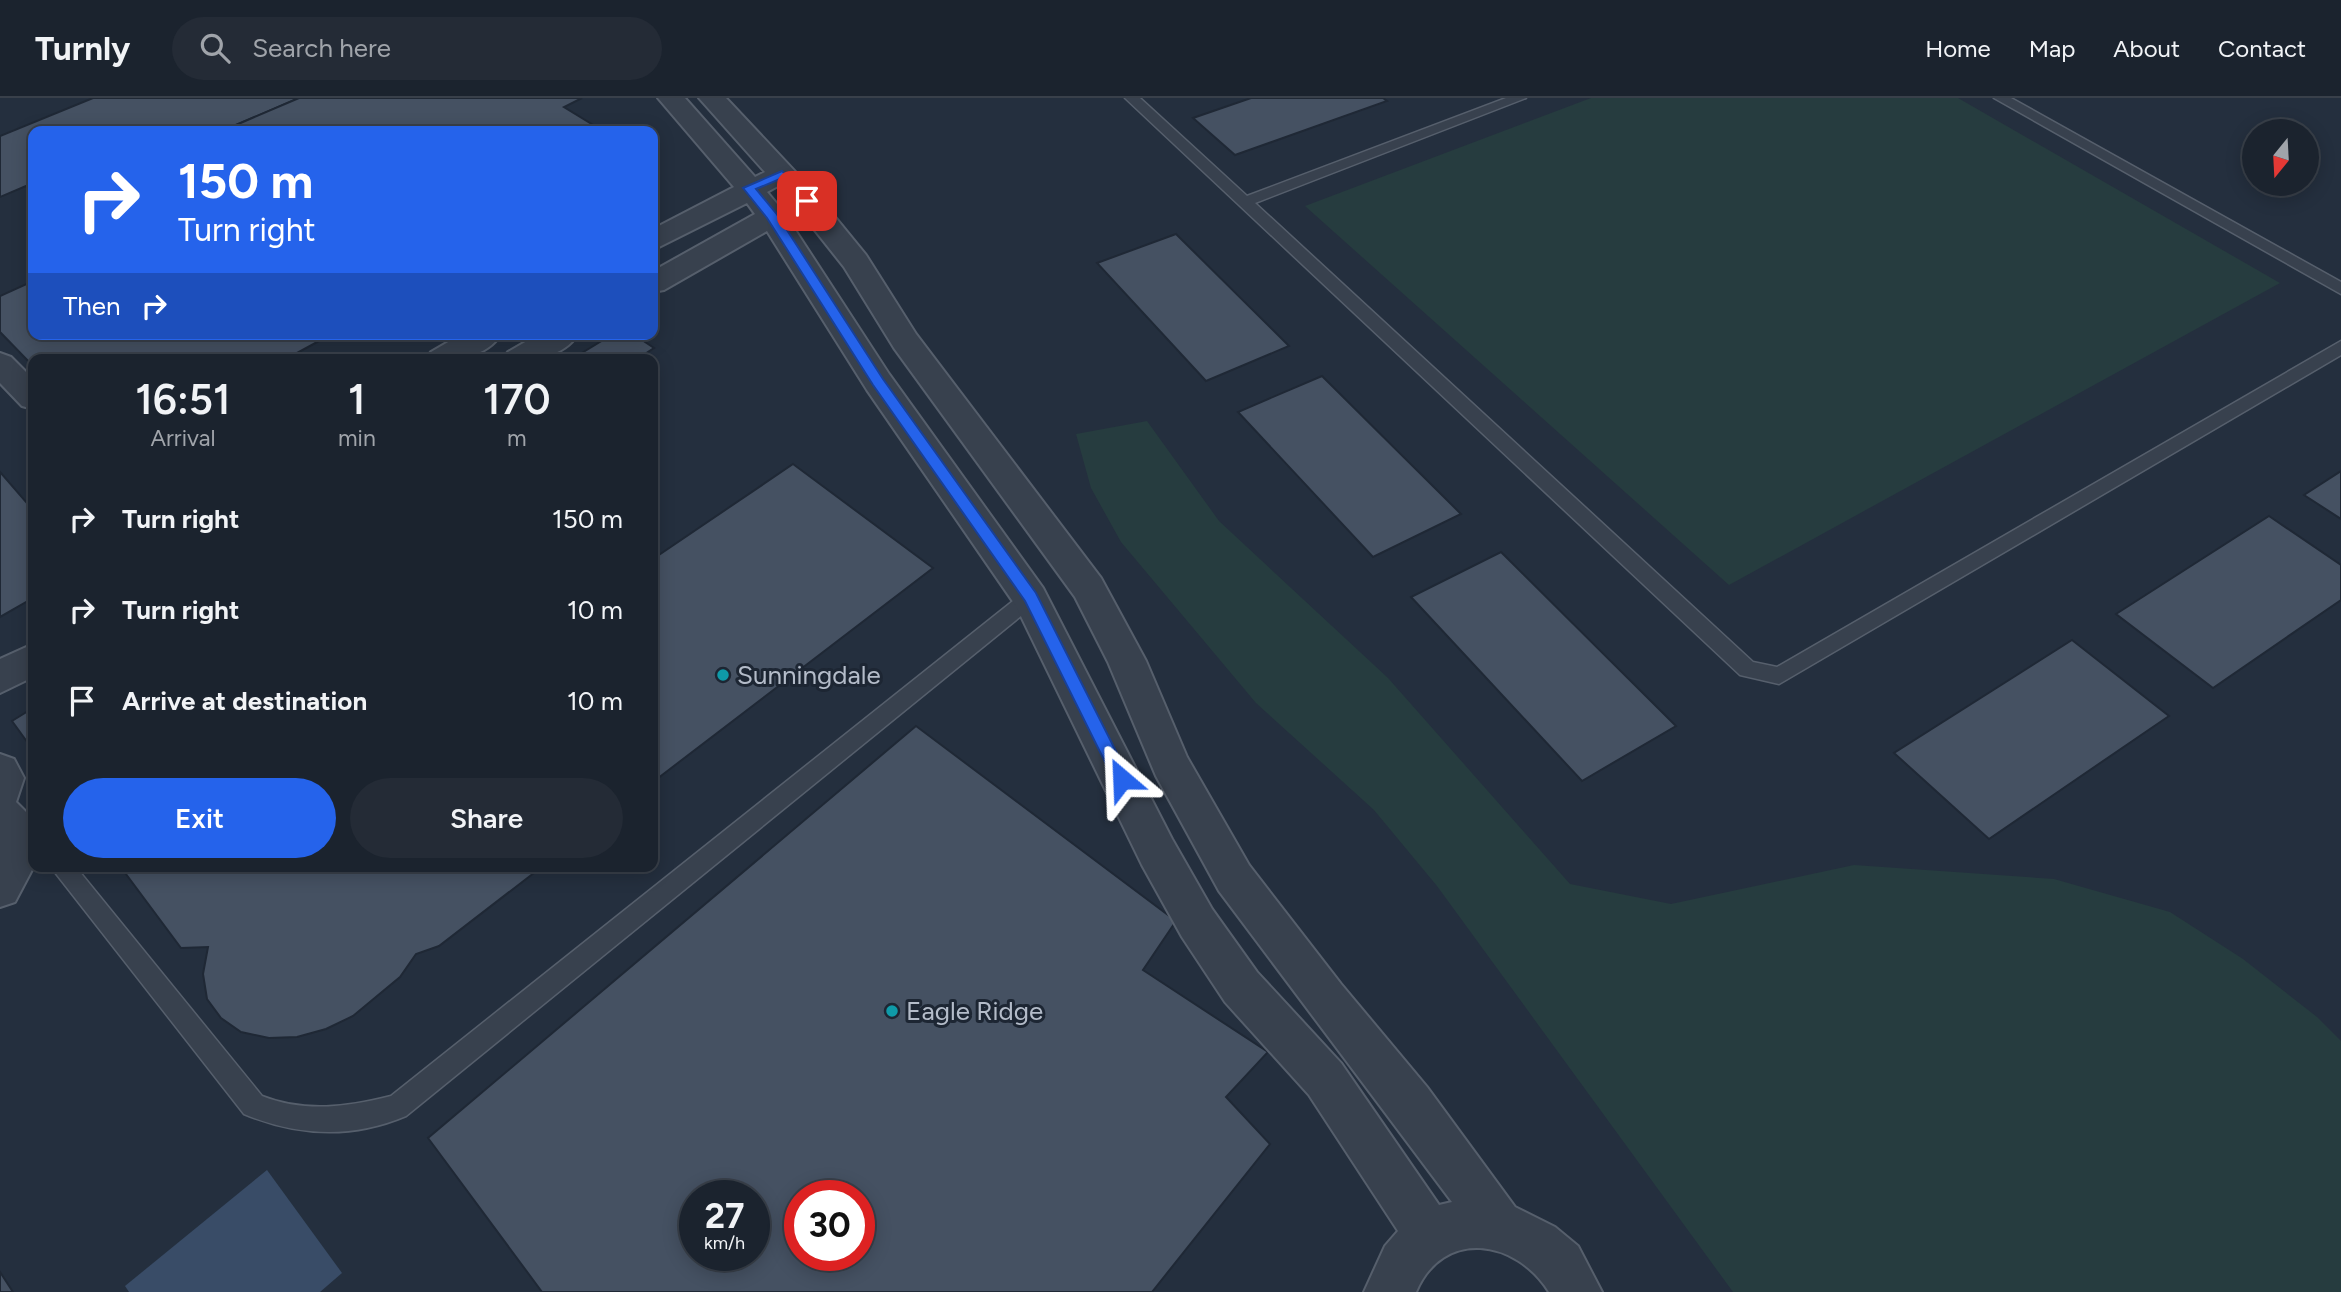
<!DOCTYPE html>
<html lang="en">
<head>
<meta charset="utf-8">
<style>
  body { margin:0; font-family:Figtree,sans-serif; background:#242b36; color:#f1f3f6; height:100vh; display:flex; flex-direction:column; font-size:26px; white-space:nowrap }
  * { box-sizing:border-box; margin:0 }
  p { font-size:23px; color:#a0a4aa }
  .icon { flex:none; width:38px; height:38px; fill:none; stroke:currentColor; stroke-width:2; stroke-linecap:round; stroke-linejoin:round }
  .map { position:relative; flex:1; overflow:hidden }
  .side { position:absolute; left:28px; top:256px; width:630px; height:518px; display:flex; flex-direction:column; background:#1b232e; border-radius:14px; box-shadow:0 4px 18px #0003,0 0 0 2px #39404a }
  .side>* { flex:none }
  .banner { position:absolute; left:28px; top:28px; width:630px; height:214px; border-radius:14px; box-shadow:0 4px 18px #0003,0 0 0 2px #39404a; background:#2563eb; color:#fff; overflow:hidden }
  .needle { width:46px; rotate:198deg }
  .tools { position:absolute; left:2242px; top:21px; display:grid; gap:14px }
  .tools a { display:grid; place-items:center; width:77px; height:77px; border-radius:50%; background:#1b232e; box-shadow:0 4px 18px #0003,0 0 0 2px #39404a; font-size:35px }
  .speed { position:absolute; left:679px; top:1082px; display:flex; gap:14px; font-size:35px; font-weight:700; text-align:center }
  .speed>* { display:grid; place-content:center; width:91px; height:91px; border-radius:50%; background:#1b232e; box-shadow:0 4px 18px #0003,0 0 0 2px #39404a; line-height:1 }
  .speed small { font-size:18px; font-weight:400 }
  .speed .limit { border:10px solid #d22; background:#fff; color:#111 }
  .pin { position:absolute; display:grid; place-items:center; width:60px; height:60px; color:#fff; margin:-30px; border-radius:14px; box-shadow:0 4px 10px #0006 }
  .me { position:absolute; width:77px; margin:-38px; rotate:334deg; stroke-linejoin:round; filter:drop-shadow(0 0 5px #0008) }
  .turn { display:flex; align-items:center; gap:24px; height:147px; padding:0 35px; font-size:32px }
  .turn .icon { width:91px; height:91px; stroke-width:2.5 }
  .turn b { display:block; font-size:49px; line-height:60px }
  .then { display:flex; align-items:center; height:66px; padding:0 35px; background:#0003; gap:14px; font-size:26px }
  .eta { display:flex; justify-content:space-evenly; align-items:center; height:119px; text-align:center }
  .eta b { font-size:42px; font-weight:600; line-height:49px }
  .primary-button { display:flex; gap:14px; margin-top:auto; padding:14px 35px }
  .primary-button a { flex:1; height:80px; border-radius:42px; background:#2563eb; color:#fff; font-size:28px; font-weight:600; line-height:80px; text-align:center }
  .primary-button a+a { background:#242b36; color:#f1f3f6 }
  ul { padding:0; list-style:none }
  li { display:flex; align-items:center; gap:21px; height:91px; padding:0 35px }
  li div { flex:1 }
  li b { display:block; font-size:26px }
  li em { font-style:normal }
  header { display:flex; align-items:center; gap:42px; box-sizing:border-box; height:98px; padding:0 35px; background:#1b232e; border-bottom:2px solid #39404a }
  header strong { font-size:33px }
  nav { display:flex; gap:38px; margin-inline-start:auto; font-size:24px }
  .search { width:490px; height:63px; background:#242b36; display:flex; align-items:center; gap:18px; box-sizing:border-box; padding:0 24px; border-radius:38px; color:#a0a4aa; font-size:26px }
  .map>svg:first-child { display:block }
  .green { fill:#263c3f }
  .water { fill:#394c67 }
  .building { fill:#455162; stroke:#1f2835; stroke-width:2; fill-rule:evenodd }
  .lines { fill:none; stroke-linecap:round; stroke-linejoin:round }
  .lane-casing { stroke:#565f6c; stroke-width:3 }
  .street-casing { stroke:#565f6c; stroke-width:4 }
  .lane { fill:#38414e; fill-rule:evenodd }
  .street { fill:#38414e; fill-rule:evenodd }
  .route { fill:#2563eb; stroke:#184099; stroke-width:2 }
  .culture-dot { fill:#0f9aa8; stroke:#1d2633; stroke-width:2.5 }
  .labels { text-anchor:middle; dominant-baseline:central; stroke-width:6; stroke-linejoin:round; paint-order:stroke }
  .poi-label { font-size:26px; fill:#b4bcc9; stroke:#1d2633; text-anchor:start }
</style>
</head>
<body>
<header>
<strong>Turnly</strong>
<div class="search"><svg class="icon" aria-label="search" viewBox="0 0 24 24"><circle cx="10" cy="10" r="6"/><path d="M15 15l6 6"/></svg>Search here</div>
<nav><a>Home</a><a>Map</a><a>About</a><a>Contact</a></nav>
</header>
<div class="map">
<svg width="2341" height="1194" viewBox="0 0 2341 1194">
  <rect width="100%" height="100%" fill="#242f3e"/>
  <g class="green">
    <polygon points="1591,0 1958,0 2280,185 1729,487 1305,108"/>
    <polygon points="1147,323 1219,423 1388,580 1570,786 1671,806 1854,767 2054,781 2170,814 2243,861 2317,919 2341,943 2341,1194 1733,1194 1437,788 1374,712 1256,605 1121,444 1091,390 1076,336"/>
  </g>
  <polygon class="water" points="267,1072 342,1175 320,1194 129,1194 125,1188"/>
  <g class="building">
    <polygon points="93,0 299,0 222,33 33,33 33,96 26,88 0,99 0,38"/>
    <polygon points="299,0 582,0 564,9 603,33 222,33"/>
    <polygon points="1251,0 1383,0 1387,3 1235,57 1193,20"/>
    <polygon points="1176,136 1289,248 1206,283 1097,165"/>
    <polygon points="33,183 33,236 332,236 286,261 33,261 33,268 0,234 0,198"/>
    <polygon points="613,236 633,236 654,250 637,261 572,261"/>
    <polygon points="1322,278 1461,416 1373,459 1238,314"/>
    <polygon points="793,366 933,470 653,684 653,461"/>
    <polygon points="2341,373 2341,421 2304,397"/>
    <polygon points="0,374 33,412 33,500 0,519"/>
    <polygon points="2269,418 2341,467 2341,502 2213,590 2116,516"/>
    <polygon points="1501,454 1676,628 1582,683 1411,499"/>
    <polygon points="2072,542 2169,618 1989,741 1894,655"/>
    <polygon points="33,610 33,652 12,623"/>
    <path d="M 916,628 L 1176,823 L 1143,872 L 1268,954 L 1226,999 L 1270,1046 L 1152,1194 L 542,1194 L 428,1040 ZM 695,1097 L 754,1097 L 754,1157 L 695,1157 ZM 800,1097 L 859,1097 L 859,1157 L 800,1157 Z"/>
    <polygon points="120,768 543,768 439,848 416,856 400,879 353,918 326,931 297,939 269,940 241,934 221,920 207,901 203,876 208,849 181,850"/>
    <polygon points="0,1174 13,1194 0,1194"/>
  </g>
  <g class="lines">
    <g class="lane-casing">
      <g id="lane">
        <polygon points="1125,0 1140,0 1247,98 1506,0 1526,0 1255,105 1753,564 1777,569 2341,243 2341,257 1779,586 1740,577"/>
        <polygon points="1994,0 2011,0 2341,184 2341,196"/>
        <path d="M 1030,492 L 1037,495 L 1040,500 L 1037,505 L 406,1018 C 352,1041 297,1038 244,1016 L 50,768 L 75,768 L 262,998 C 305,1015 347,1009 391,998 L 1023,495 Z"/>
      </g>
    </g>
    <g class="street-casing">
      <g id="street">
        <path d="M 658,0 L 685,0 L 755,79 L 765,74 L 699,0 L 726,0 L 817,97 L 866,157 L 916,236 L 1101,480 L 1146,563 L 1187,659 L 1249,767 L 1341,886 L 1427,989 L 1515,1109 L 1555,1129 L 1578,1148 L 1602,1194 L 1549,1194 C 1516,1141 1443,1130 1416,1194 L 1364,1194 L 1385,1148 L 1398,1133 L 1309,997 L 1225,904 L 1182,839 L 1142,767 L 1016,508 L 867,292 L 767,133 L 664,192 L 653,194 L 653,173 L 755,116 L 747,105 L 653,152 L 653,131 L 734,89 ZM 778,88 L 790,101 L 777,106 L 767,94 ZM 802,116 L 844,169 L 894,250 L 1075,499 L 1108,564 L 1156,678 L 1219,793 L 1452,1104 L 1439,1107 L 1341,965 L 1257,874 L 1212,811 L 1172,741 L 1043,490 L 889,276 L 788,121 Z"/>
        <path d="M 462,236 L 501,236 C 485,262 453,261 426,261 L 431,254 Z"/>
        <path d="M 539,236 L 578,236 C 562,262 530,261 503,261 L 508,254 Z"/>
        <polygon points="0,255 11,259 33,281 33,311 22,308 0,285"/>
        <polygon points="33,546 33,579 0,595 0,561"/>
        <polygon points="0,656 14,661 24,680 16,704 33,721 34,768 15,804 0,809"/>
      </g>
    </g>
    <use href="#lane" class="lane"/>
    <use href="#street" class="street"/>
  </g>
  <polygon class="route" points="782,73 812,100 812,105 803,105 780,81 756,91 776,115 883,281 1036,495 1130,681 1127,686 1116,686 1025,503 873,287 767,120 743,90"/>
  <g class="culture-dot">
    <circle cx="723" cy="577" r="7"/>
    <circle cx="892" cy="913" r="7"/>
  </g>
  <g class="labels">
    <g class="poi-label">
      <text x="737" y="577">Sunningdale</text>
      <text x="906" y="913">Eagle Ridge</text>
    </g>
  </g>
</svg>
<div class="tools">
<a><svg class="needle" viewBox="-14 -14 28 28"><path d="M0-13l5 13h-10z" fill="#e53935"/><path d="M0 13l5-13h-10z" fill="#a0a4aa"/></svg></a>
</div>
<div class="speed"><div>27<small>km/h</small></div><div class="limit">30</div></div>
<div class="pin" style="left:807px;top:103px;background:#d93025"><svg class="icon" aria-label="arrive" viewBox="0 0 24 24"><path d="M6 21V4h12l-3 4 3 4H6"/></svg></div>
<svg class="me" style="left:1122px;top:681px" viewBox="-20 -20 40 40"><path d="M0-17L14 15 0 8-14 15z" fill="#2563eb" stroke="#fff" stroke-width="4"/></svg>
<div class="banner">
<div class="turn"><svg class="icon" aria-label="right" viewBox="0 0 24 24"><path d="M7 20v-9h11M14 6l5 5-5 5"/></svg><div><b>150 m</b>Turn right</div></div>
<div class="then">Then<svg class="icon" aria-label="right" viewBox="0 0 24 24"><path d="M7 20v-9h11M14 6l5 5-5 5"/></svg></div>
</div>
<section class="side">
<div class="eta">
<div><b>16:51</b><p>Arrival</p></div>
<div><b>1</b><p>min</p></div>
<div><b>170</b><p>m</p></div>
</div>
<ul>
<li><svg class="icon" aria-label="right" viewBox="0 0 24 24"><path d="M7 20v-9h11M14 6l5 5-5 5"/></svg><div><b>Turn right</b></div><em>150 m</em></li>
<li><svg class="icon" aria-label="right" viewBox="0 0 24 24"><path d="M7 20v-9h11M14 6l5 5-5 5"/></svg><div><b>Turn right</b></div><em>10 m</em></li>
<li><svg class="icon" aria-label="arrive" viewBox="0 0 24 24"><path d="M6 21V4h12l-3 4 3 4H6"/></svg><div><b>Arrive at destination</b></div><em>10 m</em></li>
</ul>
<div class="primary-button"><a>Exit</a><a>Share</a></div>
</section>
</div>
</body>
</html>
